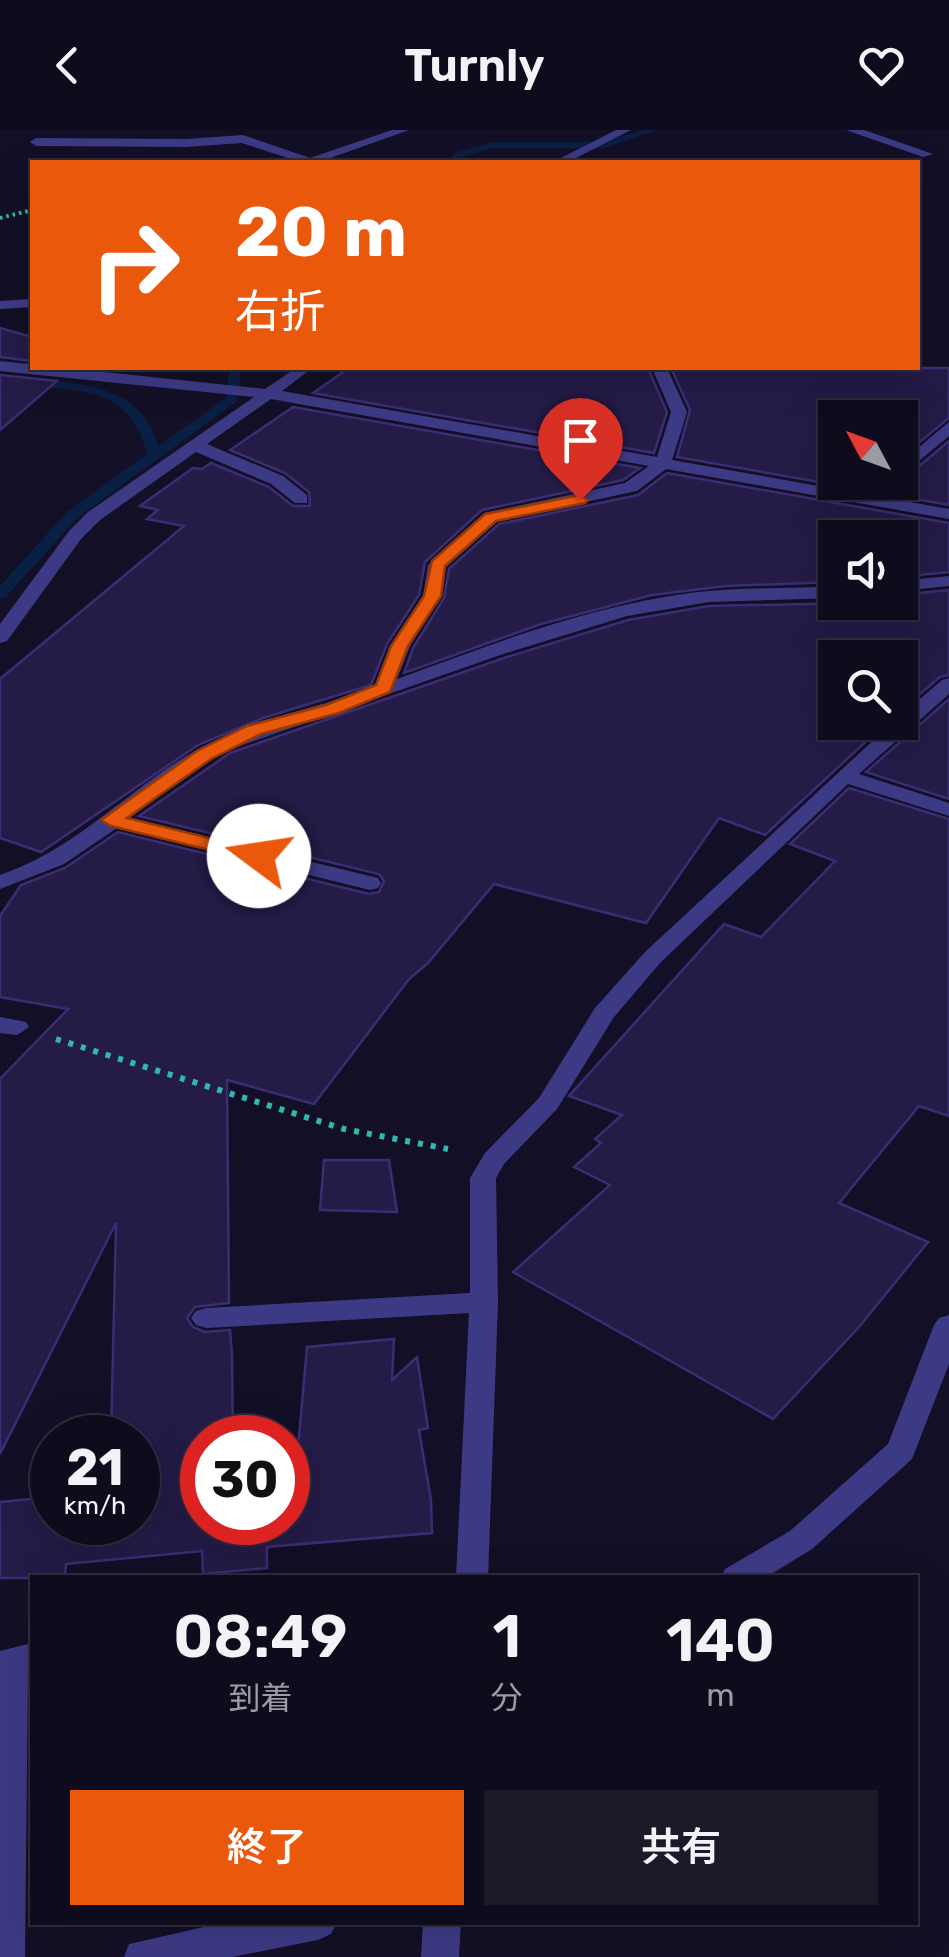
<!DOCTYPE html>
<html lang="ja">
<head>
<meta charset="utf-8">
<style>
  body { margin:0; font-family:Rubik,"Noto Sans JP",sans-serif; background:#1c1929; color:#f1f3f6; height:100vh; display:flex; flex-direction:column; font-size:38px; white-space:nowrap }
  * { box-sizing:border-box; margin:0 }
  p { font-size:32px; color:#9b9ba3 }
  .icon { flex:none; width:55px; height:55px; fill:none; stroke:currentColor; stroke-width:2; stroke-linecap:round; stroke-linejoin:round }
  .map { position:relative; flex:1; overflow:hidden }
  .details { position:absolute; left:30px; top:1445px; width:888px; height:350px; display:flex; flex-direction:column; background:#0e0b1c; border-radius:0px; box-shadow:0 10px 40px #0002,0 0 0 2px #2e2b3b }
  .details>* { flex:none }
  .banner { position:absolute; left:30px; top:30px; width:890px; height:210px; border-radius:0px; box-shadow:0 10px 40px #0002,0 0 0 2px #2e2b3b; background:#ea580c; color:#fff; overflow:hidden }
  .needle { width:65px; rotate:311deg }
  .buttons { position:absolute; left:818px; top:270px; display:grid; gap:20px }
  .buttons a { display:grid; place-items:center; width:100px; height:100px; border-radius:0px; background:#0e0b1c; box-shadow:0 10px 40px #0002,0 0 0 2px #2e2b3b; font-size:50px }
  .speed { position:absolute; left:30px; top:1285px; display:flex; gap:20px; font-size:50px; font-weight:700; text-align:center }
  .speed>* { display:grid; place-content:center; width:130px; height:130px; border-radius:50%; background:#0e0b1c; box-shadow:0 10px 40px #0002,0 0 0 2px #2e2b3b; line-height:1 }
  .speed small { font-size:25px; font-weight:400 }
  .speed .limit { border:15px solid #d22; background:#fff; color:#111 }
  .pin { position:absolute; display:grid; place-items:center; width:85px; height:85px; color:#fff; margin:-102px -42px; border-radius:50% 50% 50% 0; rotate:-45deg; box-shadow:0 0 10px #0007 }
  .pin .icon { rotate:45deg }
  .me { position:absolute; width:110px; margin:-55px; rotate:284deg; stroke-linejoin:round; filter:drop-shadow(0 0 8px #0008) }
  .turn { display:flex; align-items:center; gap:35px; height:210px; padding:0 40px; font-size:45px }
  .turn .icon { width:130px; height:130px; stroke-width:2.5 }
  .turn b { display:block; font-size:70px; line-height:85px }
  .eta { display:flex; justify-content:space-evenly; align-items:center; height:170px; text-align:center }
  .eta b { font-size:60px; font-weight:600; line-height:70px }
  .primary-button { display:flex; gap:20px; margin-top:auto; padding:20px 40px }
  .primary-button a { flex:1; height:115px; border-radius:0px; background:#ea580c; color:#fff; font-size:40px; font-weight:600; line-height:115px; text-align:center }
  .primary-button a+a { background:#1c1929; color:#f1f3f6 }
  header { display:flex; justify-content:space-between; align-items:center; height:130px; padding:0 40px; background:#0e0b1c; font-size:45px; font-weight:600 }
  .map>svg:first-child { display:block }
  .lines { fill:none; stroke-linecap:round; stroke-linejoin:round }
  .stream { fill:#0a1f44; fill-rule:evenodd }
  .building { fill:#241b47; stroke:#3b2d73; stroke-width:2.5 }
  .path-far1 { stroke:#2fb8b0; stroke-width:4; stroke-dasharray:2.5 4; stroke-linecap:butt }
  .path { stroke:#2fb8b0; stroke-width:6; stroke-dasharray:5 8; stroke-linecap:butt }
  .minor { fill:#3d3a85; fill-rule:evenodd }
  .route { fill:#ea580c; stroke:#983908; stroke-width:2.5 }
</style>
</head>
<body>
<header><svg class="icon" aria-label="back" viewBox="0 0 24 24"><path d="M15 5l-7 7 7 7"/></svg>Turnly<svg class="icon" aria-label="heart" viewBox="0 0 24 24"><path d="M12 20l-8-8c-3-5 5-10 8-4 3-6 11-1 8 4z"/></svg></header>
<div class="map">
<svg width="949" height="1827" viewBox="0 0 949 1827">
  <rect width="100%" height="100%" fill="#130f26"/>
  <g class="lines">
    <g class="stream">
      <polygon points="643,0 658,0 604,18 493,18 461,27 459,32 449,32 454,23 493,12 603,12"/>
      <path d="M 230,238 L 242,238 L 236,272 L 77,388 L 5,468 L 0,469 L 0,456 L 67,382 L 147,324 C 130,249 63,260 0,256 L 0,248 C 58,252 141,246 158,316 L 226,268 Z"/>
    </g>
  </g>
  <g class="building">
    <polygon points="0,198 32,207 32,231 0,227"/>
    <polygon points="349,238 648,238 667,282 654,323 313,263"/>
    <polygon points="671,238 949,238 949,288 900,328 900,288 835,288 835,352 900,352 949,311 949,375 677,327 690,280"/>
    <polygon points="0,245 57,251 0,300"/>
    <polygon points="293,277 640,338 623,350 482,380 425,432 419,465 387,514 371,555 263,588 198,615 41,722 0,708 0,549 184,396 147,389 158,380 140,376 193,338 202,339 211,333 269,357 293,376 310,376 309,362 285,343 230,320"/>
    <polygon points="667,343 949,393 949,442 900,447 900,408 835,408 835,452 726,456 652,465 541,494 404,543 413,518 444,468 449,439 499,394 638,365"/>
    <polygon points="949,460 949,545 940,547 900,581 900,528 835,528 835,592 887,592 765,705 719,688 646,793 494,754 428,833 409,849 314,974 227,950 229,1173 195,1177 187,1188 193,1197 205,1202 230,1200 232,1224 233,1308 202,1308 202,1392 288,1392 288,1364 294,1364 307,1217 394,1209 392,1250 417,1227 428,1298 419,1300 431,1370 432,1403 267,1417 267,1438 203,1444 202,1421 66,1434 65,1448 0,1448 0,1372 52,1367 52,1392 138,1392 138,1308 111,1308 116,1093 0,1324 0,949 68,879 0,867 0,786 21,755 65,738 118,702 369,764 379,762 384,751 379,744 139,686 230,623 507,527 628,490 709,476 900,472 900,465"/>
    <polygon points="949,569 949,669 866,642"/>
    <polygon points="849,658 949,689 949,986 919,976 839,1073 928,1112 859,1197 773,1289 513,1142 610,1055 574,1037 601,1013 595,1009 622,985 569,966 724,794 761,807 835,731 790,714"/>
    <polygon points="324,1030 389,1030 397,1082 320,1080"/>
  </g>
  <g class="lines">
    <polyline class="path-far1" points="0,88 32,80"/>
    <polyline class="path" points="56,909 344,999 448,1019"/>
    <g class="minor">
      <polygon points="392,0 409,0 319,32 300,32 242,13 186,17 36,16 30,12 36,8 186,9 243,5 310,28"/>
      <polygon points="616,0 631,0 568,32 553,32"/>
      <polygon points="846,0 864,0 933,24 923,27"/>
      <polygon points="32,169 32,177 0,179 0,171"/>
      <path d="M 0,231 L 265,259 L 296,238 L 312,238 L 282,261 L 657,327 L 671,282 L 652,238 L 667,238 L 687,282 L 672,330 L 949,379 L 949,389 L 666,339 L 637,361 L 497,391 L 446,437 L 441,466 L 410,516 L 397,549 C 492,514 590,476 690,463 C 738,457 787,459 835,456 L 835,468 L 709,472 L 627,486 L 506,523 L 228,620 L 187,645 L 130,688 L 378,748 L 381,753 L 378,758 L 370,760 L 117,698 L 64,734 L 0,759 L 0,745 C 78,719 129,657 200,618 C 254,589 317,578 374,558 L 390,516 L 423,466 L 428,435 L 485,383 L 625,353 L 649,336 L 271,269 L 207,314 L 283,346 L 307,365 L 307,373 L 295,373 L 271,354 L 196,322 L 100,390 L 81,409 L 7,511 L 0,513 L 0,494 L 69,401 L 88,382 L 254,267 L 0,241 Z"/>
      <polygon points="949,292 949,306 900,347 900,333"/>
      <polygon points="949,446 949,456 900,461 900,451"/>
      <polygon points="949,548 949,564 859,644 949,673 949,686 848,654 661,832 614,887 557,979 504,1034 496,1048 498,1172 488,1448 456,1448 469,1183 206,1198 196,1195 191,1188 196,1181 206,1178 470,1163 470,1048 485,1023 539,968 595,878 645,822 893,592 900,592 900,586 942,550"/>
      <polygon points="0,887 26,892 29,897 17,905 0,903"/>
      <polygon points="949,1185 949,1234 912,1329 812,1419 765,1448 721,1448 725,1439 790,1401 888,1314 934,1195 939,1188"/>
      <polygon points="32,1513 32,1541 28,1542 25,1827 0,1827 0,1521"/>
      <polygon points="226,1792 337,1792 331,1804 318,1810 232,1827 124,1827 129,1814"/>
      <polygon points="423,1792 461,1792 459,1827 421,1827"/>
    </g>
  </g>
  <polygon class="route" points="580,365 588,370 585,373 496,391 445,436 441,466 408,516 390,562 339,583 261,604 211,629 127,688 266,722 266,731 259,732 111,696 101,690 197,621 247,596 326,575 376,555 391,516 424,466 432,431 485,384"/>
</svg>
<div class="buttons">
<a><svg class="needle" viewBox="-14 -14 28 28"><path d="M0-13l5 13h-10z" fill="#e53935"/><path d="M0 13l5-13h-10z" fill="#9b9ba3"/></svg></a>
<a><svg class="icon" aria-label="sound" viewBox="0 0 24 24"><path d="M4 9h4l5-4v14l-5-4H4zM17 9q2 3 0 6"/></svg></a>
<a><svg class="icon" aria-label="search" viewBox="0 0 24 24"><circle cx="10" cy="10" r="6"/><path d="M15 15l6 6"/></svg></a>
</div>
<div class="speed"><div>21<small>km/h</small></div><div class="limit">30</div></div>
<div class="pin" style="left:580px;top:370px;background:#d93025"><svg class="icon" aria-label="arrive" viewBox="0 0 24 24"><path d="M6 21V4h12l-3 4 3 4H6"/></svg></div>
<svg class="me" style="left:259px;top:726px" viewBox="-20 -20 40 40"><circle r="19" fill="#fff"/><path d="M0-13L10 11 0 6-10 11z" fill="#ea580c"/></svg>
<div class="banner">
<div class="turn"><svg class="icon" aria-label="right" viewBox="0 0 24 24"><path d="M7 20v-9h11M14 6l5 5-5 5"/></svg><div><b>20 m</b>右折</div></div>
</div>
<section class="details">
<div class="eta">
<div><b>08:49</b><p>到着</p></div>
<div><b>1</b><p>分</p></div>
<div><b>140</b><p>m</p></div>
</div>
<div class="primary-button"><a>終了</a><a>共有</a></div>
</section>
</div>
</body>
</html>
